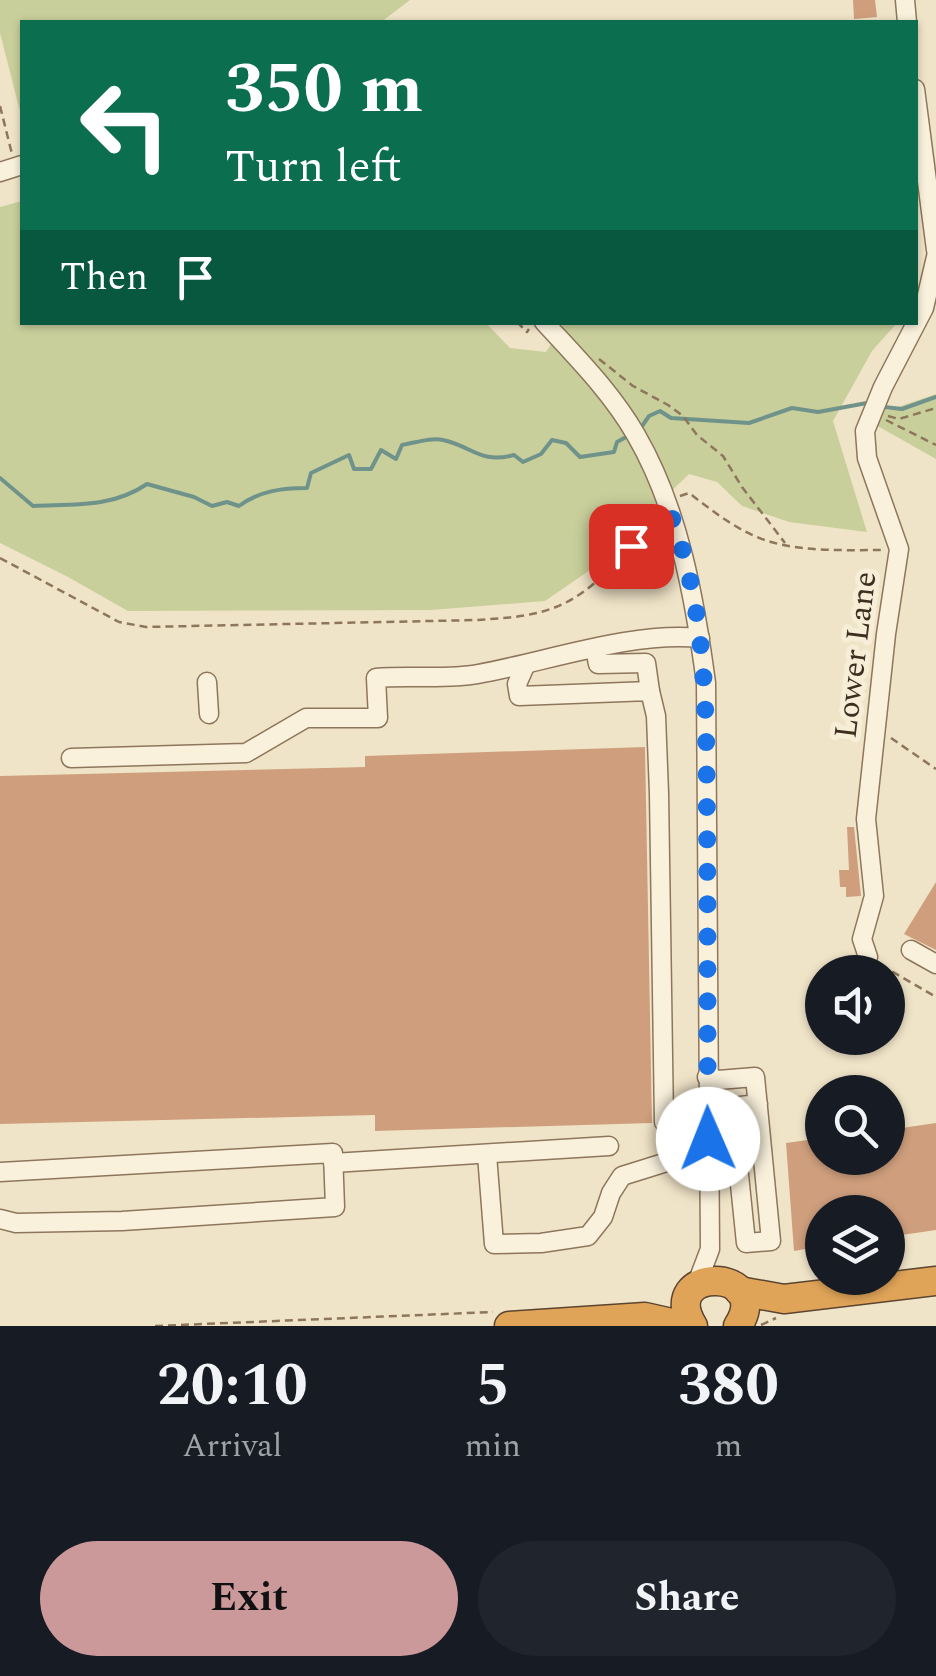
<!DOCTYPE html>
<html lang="en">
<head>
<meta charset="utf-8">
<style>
  body { margin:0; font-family:Spectral,serif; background:#20242c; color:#f1f3f6; height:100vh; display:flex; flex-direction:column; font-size:38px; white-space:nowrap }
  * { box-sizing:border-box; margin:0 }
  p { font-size:32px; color:#9ea1a6 }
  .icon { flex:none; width:55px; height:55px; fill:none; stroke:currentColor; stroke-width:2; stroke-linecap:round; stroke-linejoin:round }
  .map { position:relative; height:1326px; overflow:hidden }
  .sheet { display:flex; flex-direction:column; background:#171b24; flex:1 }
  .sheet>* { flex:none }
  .guide { position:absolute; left:20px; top:20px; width:898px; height:305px; border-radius:0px; box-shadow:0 2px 8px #0004; background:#0b6e4f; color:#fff; overflow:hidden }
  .controls { position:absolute; left:805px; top:955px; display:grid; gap:20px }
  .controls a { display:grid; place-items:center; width:100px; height:100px; border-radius:50%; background:#171b24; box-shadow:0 2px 8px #0004; font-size:50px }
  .pin { position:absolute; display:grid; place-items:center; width:85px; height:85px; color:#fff; margin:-42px; border-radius:20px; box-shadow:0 5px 15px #0006 }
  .me { position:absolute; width:110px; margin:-55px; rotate:359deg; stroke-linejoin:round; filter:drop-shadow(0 0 8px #0008) }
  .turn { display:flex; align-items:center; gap:35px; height:210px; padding:0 40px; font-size:45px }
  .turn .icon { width:130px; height:130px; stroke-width:2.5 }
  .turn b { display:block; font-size:70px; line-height:85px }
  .then { display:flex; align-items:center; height:95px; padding:0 40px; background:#0003; gap:20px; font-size:38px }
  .eta { display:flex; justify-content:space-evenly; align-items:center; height:170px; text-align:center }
  .eta b { font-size:60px; font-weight:700; line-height:70px }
  .action { display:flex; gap:20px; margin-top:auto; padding:20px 40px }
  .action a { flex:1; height:115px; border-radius:60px; background:#cc999b; color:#111; font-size:40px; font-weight:700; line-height:115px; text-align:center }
  .action a+a { background:#20242c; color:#f1f3f6 }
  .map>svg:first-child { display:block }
  .green { fill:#c9cf9b }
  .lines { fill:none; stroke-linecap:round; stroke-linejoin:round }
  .stream { stroke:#6f938a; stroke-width:4 }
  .building { fill:#cf9f7d }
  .minor-casing { stroke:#8d765c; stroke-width:21 }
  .highway-casing { stroke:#5b4430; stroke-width:31 }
  .path { stroke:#8d765c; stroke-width:2.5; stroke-dasharray:8 5; stroke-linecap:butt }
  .minor { stroke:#faf1dc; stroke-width:18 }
  .highway { stroke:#e0a458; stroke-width:28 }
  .route { stroke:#1a73e8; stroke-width:18; stroke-dasharray:0 32.4 }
  .labels { text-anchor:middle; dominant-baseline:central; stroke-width:10; stroke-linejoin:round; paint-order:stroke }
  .street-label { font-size:32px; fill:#3d2e20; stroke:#f7eed8 }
</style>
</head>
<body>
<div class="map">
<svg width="936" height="1326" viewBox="0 0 936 1326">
  <rect width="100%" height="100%" fill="#f0e4c8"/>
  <g class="green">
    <polygon points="0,0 410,0 381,22 22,22 22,119 0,33"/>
    <polygon points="22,201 22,322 486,323 510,348 546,352 564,323 897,323 872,351 833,421 867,532 789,522 742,506 717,482 689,474 590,570 545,601 431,610 128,611 68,577 0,543 0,207"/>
    <polygon points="936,394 936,459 874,424 876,407 889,410"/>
  </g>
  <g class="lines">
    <g class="stream">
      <polyline points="884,407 902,409 936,397"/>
      <polyline points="640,429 649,416 660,411 671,418 749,423 792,408 818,412 867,403"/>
      <path d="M 0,478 L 33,506 C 73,504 112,508 147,484 L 194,497 L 212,506 L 227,502 L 239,506 C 259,491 282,488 307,488 L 311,473 L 349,455 L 354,469 L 371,469 L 381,450 L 396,459 L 402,445 C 415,443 431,437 443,440 C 474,447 480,464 514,455 L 523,462 L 541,454 L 552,440 L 566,443 L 580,457 L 614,452 L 617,442 L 628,436"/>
    </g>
  </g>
  <g class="building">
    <polygon points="853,0 875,0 877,17 854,19"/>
    <polygon points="645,747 652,1123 375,1131 375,1115 0,1124 0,776 365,767 365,756"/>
    <polygon points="847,827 854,827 861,896 846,897 846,887 840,887 839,870 849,870"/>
    <polygon points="936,882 936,950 904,934"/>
    <polygon points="936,1123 936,1230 888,1237 888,1212 822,1212 822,1246 794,1251 786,1143 822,1138 822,1158 888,1158 888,1130"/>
  </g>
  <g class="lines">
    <g class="minor-casing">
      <g id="minor">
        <polyline points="905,0 907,22"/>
        <polyline points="915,89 936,250"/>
        <polyline points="0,172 22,165"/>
        <path d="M 544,322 C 577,358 612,393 636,435 C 679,509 695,600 706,683 L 710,1249 L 696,1286"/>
        <polyline points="595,648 598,664 646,663 650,691"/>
        <polyline points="525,666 517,684 519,696 650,691 656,716 659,793 664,1122"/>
        <polyline points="207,682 209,714"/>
        <path d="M 71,758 L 246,753 L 306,718 L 378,718 L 376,678 C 409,675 445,680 478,674 C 546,662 631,631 700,638"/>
        <polyline points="911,950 936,964"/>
        <polyline points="868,957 862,939 874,896 866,819 886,634 899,549 867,458 865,431 883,387 924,308 936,257"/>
        <polyline points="707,1077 718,1080 755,1077 771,1241 746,1243 732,1107 758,1104"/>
        <polyline points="487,1155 494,1244 541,1243 588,1236 603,1217 611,1193 622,1176 670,1161 708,1170"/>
        <polyline points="333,1163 609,1146"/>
        <polyline points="0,1172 333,1153 335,1207 122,1221 16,1223 0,1219"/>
      </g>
    </g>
    <g class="highway-casing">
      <g id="highway">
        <polyline points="739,1291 784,1299 936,1281"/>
        <polyline points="509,1326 645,1317 685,1326"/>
        <path d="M 693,1326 C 656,1265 775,1267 738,1326"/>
      </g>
    </g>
    <g class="path">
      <polyline points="0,106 12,154"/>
      <polyline points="517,322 527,332 529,329"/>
      <polyline points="599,359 633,386 668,405 683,416 697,435 723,456 742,487 785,543"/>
      <polyline points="888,416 899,419 936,408"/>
      <polyline points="886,420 936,445"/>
      <path d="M 680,496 L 689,493 C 714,512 740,533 771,542 C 806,552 846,550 882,550"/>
      <path d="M 0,558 L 119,622 L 146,627 L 478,620 C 504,618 531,617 556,607 C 597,591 626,550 657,519"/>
      <polyline points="891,738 936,769"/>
      <polyline points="881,965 936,997"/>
      <polyline points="761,1325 776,1318"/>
      <polyline points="155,1326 493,1312"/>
    </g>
    <use href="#minor" class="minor"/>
    <use href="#highway" class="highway"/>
  </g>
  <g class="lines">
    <path class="route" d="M 631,546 L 668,508 C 709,609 706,719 707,825 C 708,930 707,1034 708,1139"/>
  </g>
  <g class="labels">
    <g class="street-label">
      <text transform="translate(856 655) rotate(-83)">Lower Lane</text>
    </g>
  </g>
</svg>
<div class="controls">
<a><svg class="icon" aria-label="sound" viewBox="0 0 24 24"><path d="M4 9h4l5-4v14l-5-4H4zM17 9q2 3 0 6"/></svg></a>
<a><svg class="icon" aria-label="search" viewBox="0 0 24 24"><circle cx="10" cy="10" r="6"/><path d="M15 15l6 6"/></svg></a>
<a><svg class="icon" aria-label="layers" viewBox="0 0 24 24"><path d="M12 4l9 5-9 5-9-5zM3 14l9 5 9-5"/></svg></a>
</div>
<div class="pin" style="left:631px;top:546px;background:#d93025"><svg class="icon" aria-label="arrive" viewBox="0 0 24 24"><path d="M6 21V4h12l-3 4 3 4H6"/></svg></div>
<svg class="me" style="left:708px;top:1139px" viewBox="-20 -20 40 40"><circle r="19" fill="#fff"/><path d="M0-13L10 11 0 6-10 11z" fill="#1a73e8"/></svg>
<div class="guide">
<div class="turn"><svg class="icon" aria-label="left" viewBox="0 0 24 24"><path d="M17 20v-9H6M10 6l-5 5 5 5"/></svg><div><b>350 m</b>Turn left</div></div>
<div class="then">Then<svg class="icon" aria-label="arrive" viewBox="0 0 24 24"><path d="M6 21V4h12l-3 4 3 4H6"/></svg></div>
</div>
</div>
<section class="sheet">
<div class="eta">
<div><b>20:10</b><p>Arrival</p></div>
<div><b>5</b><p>min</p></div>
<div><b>380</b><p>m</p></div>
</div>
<div class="action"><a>Exit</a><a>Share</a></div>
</section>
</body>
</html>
